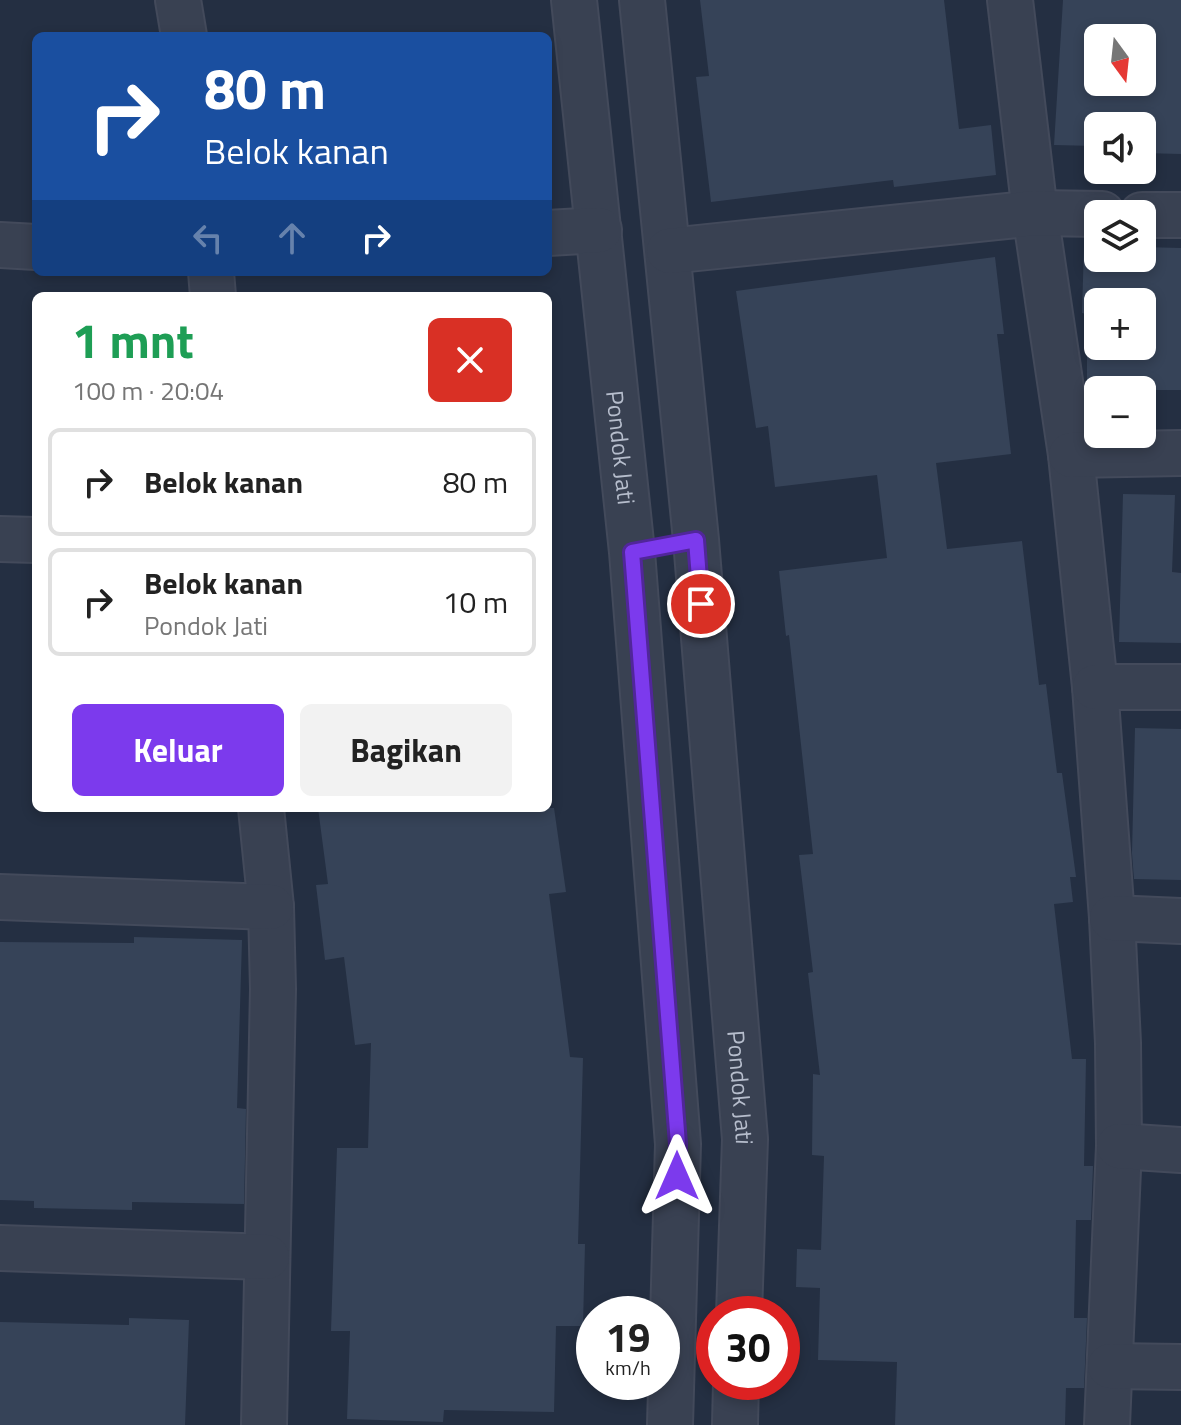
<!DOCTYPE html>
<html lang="id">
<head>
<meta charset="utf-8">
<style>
  body { margin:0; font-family:"Titillium Web",sans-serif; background:#f2f2f2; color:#222; height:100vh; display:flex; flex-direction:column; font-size:30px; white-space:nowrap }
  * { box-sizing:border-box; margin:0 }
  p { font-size:26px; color:#767676 }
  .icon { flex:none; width:44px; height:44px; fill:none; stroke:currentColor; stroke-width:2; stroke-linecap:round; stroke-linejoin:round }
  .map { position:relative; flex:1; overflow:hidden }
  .sheet { position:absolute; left:32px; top:292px; width:520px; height:520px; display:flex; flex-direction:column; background:#fff; border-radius:12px; box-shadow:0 4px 12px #0003 }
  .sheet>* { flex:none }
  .hud { position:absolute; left:32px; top:32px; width:520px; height:244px; border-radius:12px; box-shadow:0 4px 12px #0003; background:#1a4fa0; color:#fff; overflow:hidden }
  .needle { width:52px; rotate:165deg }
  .tools { position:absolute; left:1084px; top:24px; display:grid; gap:16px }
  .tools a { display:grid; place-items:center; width:72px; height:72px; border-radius:12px; background:#fff; box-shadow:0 4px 12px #0003; font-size:40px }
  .speed { position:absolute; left:576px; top:1296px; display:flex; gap:16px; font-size:40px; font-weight:700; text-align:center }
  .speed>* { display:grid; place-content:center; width:104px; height:104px; border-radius:50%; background:#fff; box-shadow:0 4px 12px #0003; line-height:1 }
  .speed small { font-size:20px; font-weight:400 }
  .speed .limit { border:12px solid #d22; background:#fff; color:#111 }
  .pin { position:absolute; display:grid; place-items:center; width:68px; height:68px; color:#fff; margin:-34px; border:4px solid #fff; border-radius:50%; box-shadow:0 2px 8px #0007 }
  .me { position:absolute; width:88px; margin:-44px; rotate:0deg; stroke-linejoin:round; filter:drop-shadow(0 0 6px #0008) }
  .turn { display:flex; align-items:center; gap:28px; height:168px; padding:0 40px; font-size:36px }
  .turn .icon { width:104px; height:104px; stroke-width:2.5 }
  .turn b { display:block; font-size:56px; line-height:68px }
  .lanes { display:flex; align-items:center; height:76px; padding:0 40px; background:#0003; justify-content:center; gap:40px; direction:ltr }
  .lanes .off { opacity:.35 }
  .round { display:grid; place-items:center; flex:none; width:84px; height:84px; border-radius:12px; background:#f2f2f2 }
  .headline { display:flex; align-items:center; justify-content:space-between; height:136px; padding:0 40px }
  h1 { font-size:48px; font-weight:700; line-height:60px; color:#1e9e55 }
  .cta { display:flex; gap:16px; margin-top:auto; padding:16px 40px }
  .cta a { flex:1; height:92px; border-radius:12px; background:#7c3aed; color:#fff; font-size:32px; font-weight:700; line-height:92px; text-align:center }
  .cta a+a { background:#f2f2f2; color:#222 }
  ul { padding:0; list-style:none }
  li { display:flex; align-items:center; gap:24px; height:108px; margin:0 16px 12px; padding:0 24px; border:4px solid #e0e0e0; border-radius:12px }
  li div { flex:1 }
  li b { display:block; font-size:30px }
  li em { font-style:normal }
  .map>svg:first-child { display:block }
  .building { fill:#364358; fill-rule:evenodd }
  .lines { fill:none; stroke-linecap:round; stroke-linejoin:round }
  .minor-casing { stroke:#434a5b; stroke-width:48 }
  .minor { stroke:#394152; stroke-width:44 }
  .route-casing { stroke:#51269a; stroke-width:20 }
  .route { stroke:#7c3aed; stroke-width:14 }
  .labels { text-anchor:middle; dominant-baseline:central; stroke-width:8; stroke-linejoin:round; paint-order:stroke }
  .street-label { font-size:24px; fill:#b6bdcc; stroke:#1e2637 }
</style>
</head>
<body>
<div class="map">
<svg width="1181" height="1425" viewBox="0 0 1181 1425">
  <rect width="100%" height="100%" fill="#242f42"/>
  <g class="building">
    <polygon points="700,0 944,0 959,129 991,125 996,175 894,187 893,180 711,202 696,77 709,76"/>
    <path d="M 1063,0 L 1181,0 L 1181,154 L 1142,153 L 1142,126 L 1098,126 L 1098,152 L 1095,152 L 1095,146 L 1054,145 ZM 1098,38 L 1142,38 L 1142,82 L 1098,82 Z"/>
    <path d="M 1084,246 L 1098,246 L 1098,258 L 1142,258 L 1142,247 L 1181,248 L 1181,390 L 1087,390 L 1087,314 L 1082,313 ZM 1098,302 L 1142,302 L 1142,346 L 1098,346 Z"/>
    <polygon points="995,257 1004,334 997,334 1011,454 936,463 947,549 1022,541 1039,685 1046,684 1057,773 1062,773 1076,877 1070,877 1073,902 1054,904 1072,1059 1086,1059 1084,1166 1093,1166 1091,1220 1076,1220 1074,1318 1087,1318 1084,1388 1066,1388 1065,1425 895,1425 897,1362 818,1360 820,1288 796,1287 797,1249 821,1250 824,1156 812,1155 813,1074 820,1075 808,973 813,972 799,855 813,854 789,635 786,636 779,571 887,558 877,475 775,487 768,426 756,428 736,291"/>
    <polygon points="1123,494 1175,495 1172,572 1181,573 1181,643 1119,642"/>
    <polygon points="1135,728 1181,729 1181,880 1134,879 1132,853"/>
    <polygon points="318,808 554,808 566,892 549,894 570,1057 583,1058 578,1244 585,1244 583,1326 556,1326 554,1412 444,1410 443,1422 347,1419 350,1331 331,1331 337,1148 368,1148 371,1043 355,1045 344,957 325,960 316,885 328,884"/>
    <polygon points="134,937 242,940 237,1108 246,1109 244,1204 132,1202 132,1210 34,1208 34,1201 0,1200 0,942 134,943"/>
    <polygon points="129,1318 189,1320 185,1425 0,1425 0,1322 129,1325"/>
  </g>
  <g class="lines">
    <g class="minor-casing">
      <g id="minor">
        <polyline points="178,0 184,36"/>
        <path id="s1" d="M 574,0 L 632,552 L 678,1144 L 670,1425"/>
        <path id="s2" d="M 642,0 L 696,540 L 745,1139 L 739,1314"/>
        <polyline points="1010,0 1035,213 1071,455 1095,687 1112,918 1118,1043 1119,1146 1107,1425"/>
        <polyline points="1142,215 1181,215"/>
        <polyline points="548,233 599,230"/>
        <polyline points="0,245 36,247"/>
        <polyline points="669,251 1035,213 1102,214"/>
        <polyline points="211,272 213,296"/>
        <polyline points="1071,455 1181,453"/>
        <polyline points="0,539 36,540"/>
        <polyline points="1095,687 1181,687"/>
        <polyline points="261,808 271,907 273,989 264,1425"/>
        <polyline points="0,897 271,907"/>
        <polyline points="1112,918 1181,921"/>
        <polyline points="1119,1146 1181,1150"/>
        <polyline points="0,1248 267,1257"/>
        <polyline points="1110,1366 1181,1367"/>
        <polyline points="735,1425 736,1382"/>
      </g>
    </g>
    <use href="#minor" class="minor"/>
  </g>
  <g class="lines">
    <g class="route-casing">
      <polyline id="route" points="677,1176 678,1144 632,552 696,540 701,604"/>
    </g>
    <use href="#route" class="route"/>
  </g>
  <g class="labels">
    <g class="street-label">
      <text stroke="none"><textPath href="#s1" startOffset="450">Pondok Jati</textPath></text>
      <text stroke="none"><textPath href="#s2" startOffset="1092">Pondok Jati</textPath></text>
    </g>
  </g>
</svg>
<div class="tools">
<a><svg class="needle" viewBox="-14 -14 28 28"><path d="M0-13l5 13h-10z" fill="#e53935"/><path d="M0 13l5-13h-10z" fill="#767676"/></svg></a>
<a><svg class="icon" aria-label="sound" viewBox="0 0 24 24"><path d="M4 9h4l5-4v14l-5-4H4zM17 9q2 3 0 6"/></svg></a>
<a><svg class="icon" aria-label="layers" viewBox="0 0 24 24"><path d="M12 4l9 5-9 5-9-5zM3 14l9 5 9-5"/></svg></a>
<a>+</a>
<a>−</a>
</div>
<div class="speed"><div>19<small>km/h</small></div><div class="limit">30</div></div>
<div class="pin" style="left:701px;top:604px;background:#d93025"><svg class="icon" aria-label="arrive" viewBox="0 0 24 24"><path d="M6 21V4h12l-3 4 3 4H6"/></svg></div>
<svg class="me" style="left:677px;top:1176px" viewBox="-20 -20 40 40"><path d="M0-17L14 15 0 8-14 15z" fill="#7c3aed" stroke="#fff" stroke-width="4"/></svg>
<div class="hud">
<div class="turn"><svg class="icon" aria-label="right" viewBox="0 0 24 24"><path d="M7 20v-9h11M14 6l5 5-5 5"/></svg><div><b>80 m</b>Belok kanan</div></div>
<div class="lanes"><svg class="icon off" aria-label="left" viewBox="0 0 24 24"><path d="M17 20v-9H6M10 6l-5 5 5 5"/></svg><svg class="icon off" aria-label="ahead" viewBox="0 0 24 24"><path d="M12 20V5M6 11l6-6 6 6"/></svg><svg class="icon" aria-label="right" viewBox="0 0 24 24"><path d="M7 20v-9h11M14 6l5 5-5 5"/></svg></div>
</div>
<section class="sheet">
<div class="headline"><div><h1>1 mnt</h1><p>100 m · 20:04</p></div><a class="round" style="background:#d93025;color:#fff"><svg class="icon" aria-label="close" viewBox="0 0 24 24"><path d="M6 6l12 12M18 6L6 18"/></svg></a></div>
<ul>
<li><svg class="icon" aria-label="right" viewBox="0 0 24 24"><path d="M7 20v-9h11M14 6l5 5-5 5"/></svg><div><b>Belok kanan</b></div><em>80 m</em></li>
<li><svg class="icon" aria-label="right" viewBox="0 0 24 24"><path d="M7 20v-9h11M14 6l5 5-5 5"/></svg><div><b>Belok kanan</b><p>Pondok Jati</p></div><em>10 m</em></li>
</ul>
<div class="cta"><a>Keluar</a><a>Bagikan</a></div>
</section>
</div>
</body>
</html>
